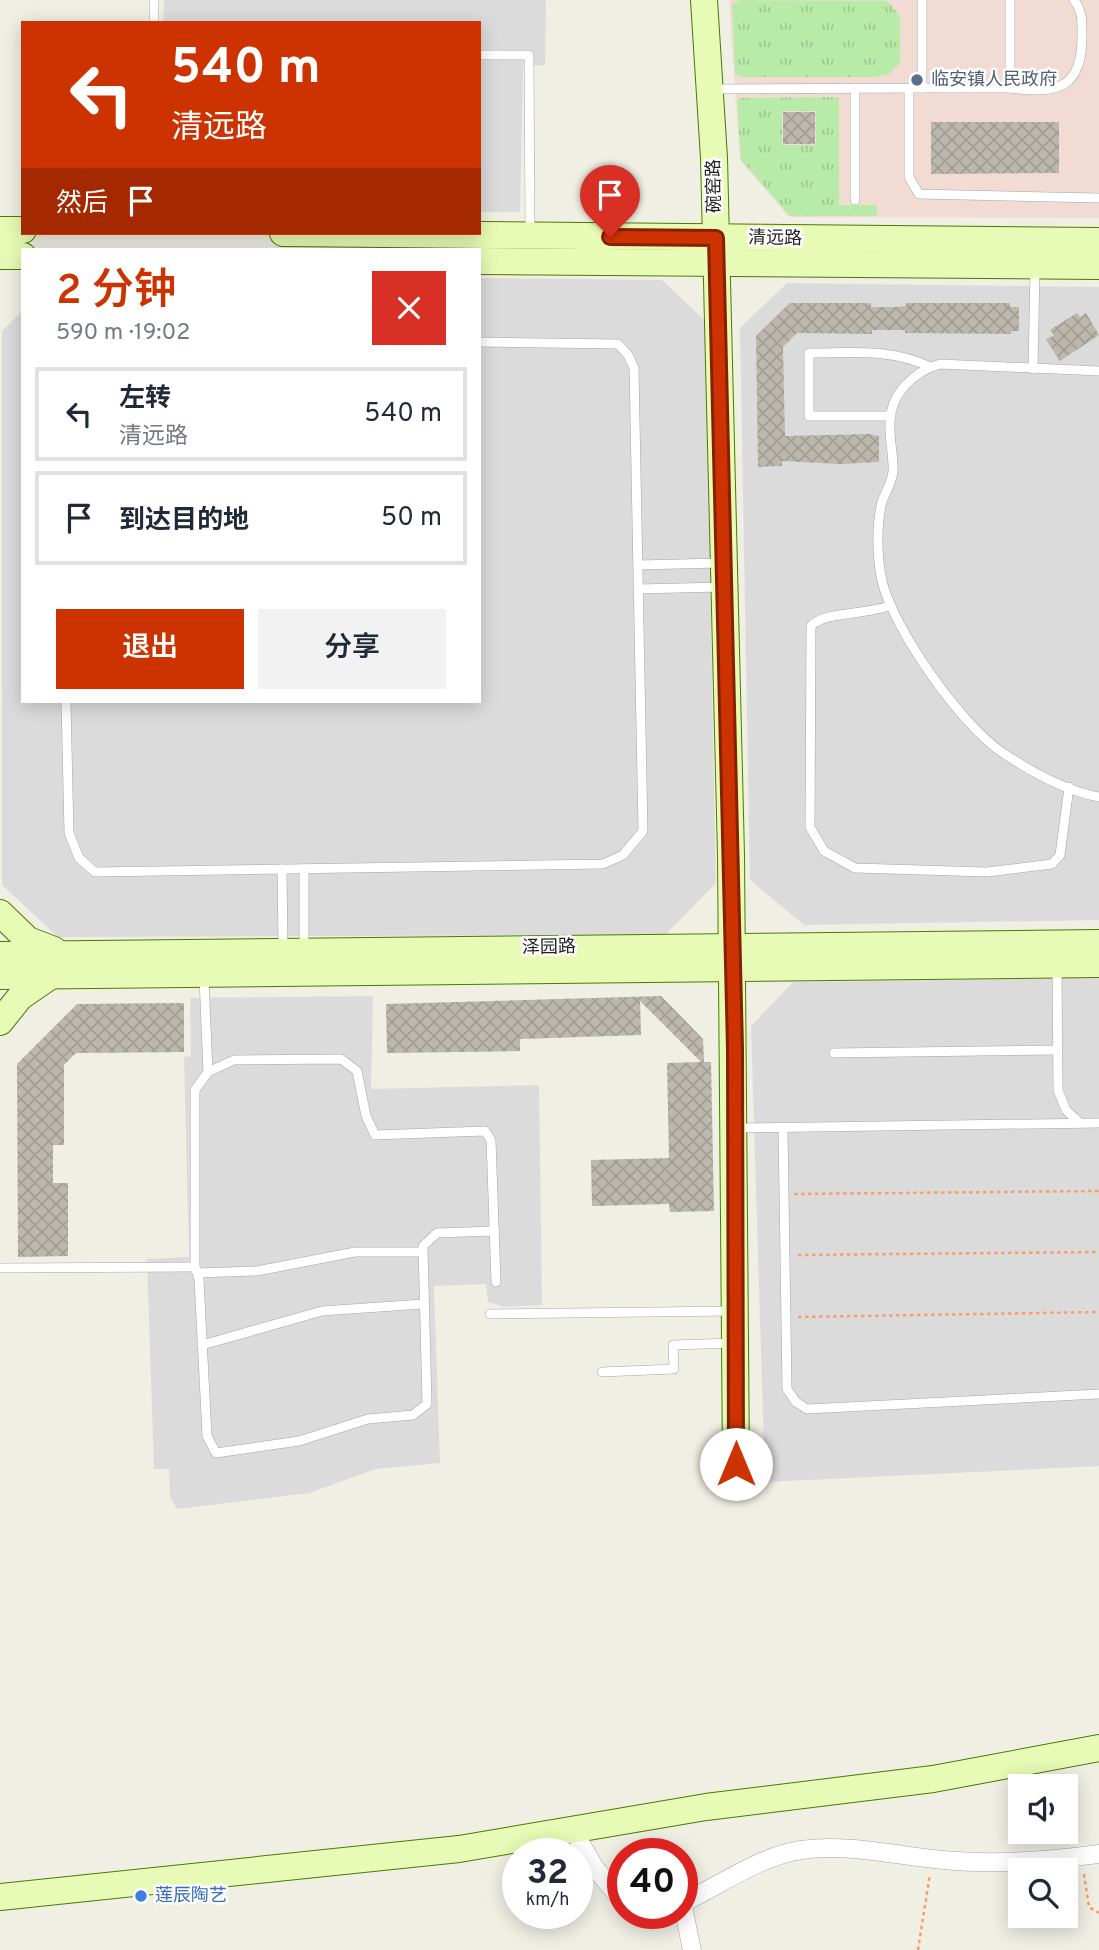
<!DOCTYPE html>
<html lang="zh">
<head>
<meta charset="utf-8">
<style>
  body { margin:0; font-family:Overpass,"Noto Sans SC",sans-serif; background:#f2f2f3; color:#1f2937; height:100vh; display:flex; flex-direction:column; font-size:26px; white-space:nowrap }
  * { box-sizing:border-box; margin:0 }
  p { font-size:23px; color:#747a83 }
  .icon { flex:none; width:38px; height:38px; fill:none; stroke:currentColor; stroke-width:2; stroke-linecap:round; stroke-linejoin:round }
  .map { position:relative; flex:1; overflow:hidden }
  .drawer { position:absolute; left:21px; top:248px; width:460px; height:455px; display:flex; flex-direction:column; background:#fff; border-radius:0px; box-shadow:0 4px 18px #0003 }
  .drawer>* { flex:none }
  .hud { position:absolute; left:21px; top:21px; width:460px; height:214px; border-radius:0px; box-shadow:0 4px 18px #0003; background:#cd3300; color:#fff; overflow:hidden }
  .fabs { position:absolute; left:1008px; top:1774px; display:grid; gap:14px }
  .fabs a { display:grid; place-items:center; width:70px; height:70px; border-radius:0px; background:#fff; box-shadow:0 4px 18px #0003; font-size:35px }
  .speed { position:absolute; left:502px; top:1838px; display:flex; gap:14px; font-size:35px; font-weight:700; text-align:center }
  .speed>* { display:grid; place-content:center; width:91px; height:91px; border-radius:50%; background:#fff; box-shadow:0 4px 18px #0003; line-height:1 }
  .speed small { font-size:18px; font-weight:400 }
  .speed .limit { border:10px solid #d22; background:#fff; color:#111 }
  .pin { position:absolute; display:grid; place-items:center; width:60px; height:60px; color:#fff; margin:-72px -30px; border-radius:50% 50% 50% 0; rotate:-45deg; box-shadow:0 0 7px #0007 }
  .pin .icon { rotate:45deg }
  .me { position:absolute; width:77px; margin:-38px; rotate:0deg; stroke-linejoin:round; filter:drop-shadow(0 0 5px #0008) }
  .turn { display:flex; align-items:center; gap:24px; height:147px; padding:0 35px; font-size:32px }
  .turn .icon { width:91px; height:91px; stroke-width:2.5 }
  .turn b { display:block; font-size:49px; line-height:60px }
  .then { display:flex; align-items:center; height:66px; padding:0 35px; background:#0003; gap:14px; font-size:26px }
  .round { display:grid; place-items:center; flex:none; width:74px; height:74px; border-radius:0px; background:#f2f2f3 }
  .head { display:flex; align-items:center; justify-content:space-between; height:119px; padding:0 35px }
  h1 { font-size:42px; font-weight:600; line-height:52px; color:#cd3300 }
  .cta { display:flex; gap:14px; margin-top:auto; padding:14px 35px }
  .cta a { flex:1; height:80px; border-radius:0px; background:#cd3300; color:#fff; font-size:28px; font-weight:600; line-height:80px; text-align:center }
  .cta a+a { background:#f2f2f3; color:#1f2937 }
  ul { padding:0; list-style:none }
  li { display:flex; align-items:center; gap:21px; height:94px; margin:0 14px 10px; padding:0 21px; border:4px solid #e0e1e3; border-radius:0px }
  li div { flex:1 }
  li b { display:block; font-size:26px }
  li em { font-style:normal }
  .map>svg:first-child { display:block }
  .residential { fill:#dcdbdb }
  .commercial { fill:#f1dbd3 }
  .grass { fill:url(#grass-tufts); fill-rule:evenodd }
  .building { fill:url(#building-cross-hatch) }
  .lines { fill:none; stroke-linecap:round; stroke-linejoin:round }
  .lane-casing { stroke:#a5a5a5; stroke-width:10 }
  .street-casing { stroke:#a5a5a5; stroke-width:19 }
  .secondary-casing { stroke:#4e7901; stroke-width:28 }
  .path { stroke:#fe9c67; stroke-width:2.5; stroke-dasharray:3.5 3.5; stroke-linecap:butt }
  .lane { stroke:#fff; stroke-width:9 }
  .street { stroke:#fff; stroke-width:18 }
  .secondary { stroke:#e7fbb6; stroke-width:26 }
  .route-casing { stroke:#852100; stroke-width:18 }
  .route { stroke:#cd3300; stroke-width:12 }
  .service-dot { fill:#5c6f8a; stroke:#fff; stroke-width:2.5 }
  .shop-dot { fill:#3f7fe0; stroke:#fff; stroke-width:2.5 }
  .labels { text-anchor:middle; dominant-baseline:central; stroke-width:5; stroke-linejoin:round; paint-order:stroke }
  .service-label { font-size:18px; fill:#4e5e75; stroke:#fff; text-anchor:start }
  .street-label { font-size:18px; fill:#1e1e1e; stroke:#fff }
  .shop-label { font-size:18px; fill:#366cbe; stroke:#fff; text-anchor:start }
</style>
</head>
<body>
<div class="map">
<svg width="1099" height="1950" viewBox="0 0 1099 1950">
  <defs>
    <pattern id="grass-tufts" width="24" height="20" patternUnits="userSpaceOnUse" patternTransform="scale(1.75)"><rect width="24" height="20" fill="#b8eba8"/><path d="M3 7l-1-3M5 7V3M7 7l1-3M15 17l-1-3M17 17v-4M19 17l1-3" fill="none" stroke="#9ec990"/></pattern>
    <pattern id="building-cross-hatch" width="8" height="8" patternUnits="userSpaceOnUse" patternTransform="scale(1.75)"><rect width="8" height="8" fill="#bcb8ad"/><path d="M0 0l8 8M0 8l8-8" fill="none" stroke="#a19e94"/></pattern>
  </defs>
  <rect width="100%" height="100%" fill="#f0efe4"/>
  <g class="residential">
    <polygon points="164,0 546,0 545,65 523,66 520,212 480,212 480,23 163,23"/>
    <polygon points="480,278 662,280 705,321 716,883 665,935 58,937 2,885 2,331 23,310 23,702 480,702"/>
    <polygon points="787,283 1099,287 1099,920 804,925 750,880 740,328"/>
    <polygon points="1099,978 1099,1466 765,1482 751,1026 793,982"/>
    <polygon points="373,996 371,1089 539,1085 542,1305 504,1307 488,1302 486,1284 434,1286 440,1463 376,1469 309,1493 177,1509 170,1497 169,1469 154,1469 147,1259 189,1257 184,1057 191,1056 190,998"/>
  </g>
  <polygon class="commercial" points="729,0 1099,0 1099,218 789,217 740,160"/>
  <g class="grass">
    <polygon points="740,0 887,1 900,16 900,63 889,74 875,77 743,77 735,74 732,4"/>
    <path d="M 839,97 L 839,205 L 877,205 L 877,216 L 790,216 L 741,160 L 737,101 L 741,98 ZM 782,111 L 816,111 L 816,145 L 782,145 Z"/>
  </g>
  <g class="building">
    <rect x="783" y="112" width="32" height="32"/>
    <polygon points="931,122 1059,122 1059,173 931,174"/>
    <polygon points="790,303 871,303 871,307 896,307 906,306 906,303 1010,303 1010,307 1019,307 1019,331 1011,331 1011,334 905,333 905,330 872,330 872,334 797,333 783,347 785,436 870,434 879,436 879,462 840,464 782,461 782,466 758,467 756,336"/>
    <polygon points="1077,313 1080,317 1086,313 1099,335 1060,361 1046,340 1054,335 1050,330"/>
    <polygon points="661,996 703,1039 704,1062 711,1062 714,1211 670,1212 669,1204 592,1206 591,1160 669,1158 667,1063 701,1062 640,1001 641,1035 520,1039 520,1051 387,1053 386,1004"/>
    <polygon points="184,1003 184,1052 76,1053 64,1065 64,1145 53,1145 53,1183 68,1183 68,1256 18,1257 17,1064 77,1004"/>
  </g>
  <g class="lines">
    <g class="lane-casing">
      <g id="lane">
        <polyline points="154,0 154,23"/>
        <polyline points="480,55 529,55 530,234"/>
        <polyline points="855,88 855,200"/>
        <polyline points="909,88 909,177 919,194 1099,198"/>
        <polyline points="922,88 1010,88 1010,0"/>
        <path d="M 1010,88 C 1057,94 1082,89 1082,37 C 1082,22 1083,12 1074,0"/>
        <polyline points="714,89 922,88 922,0"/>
        <polyline points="1033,369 1035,269"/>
        <path d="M 1099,371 L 940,364 C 913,372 890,394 890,424 C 889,440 894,457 893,472 C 892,482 885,493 882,502 C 876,526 877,558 882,581 C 894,630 961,725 1003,753 C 1030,771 1067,791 1099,797"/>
        <path d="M 891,416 L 809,416 L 809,353 C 851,353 892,348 930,367"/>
        <polyline points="638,565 720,563"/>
        <polyline points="638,589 721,587"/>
        <path d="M 891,605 C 869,615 825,611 811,626 L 810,827 L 824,851 L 855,868 L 987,872 L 1052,864 L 1060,855 L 1069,787"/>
        <polyline points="66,702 69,833 79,858 95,872 603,864 623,855 643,831 634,368 628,355 618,344 480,342"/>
        <polyline points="282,869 283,948"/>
        <polyline points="304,869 304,947"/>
        <polyline points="1057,966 1058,1090 1066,1110 1080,1123"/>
        <polyline points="204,978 208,1072"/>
        <polyline points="834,1053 1057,1050"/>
        <polyline points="737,1128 1099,1123"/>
        <polyline points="783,1128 787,1389 796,1402 807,1409 1099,1394"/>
        <polyline points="495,1231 437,1233 423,1246 427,1404 413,1415 368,1419 299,1441 216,1453 207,1436 199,1279 195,1267 195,1090 208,1072 234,1060 341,1059 357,1071 366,1116 375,1135 485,1131 491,1140 496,1282"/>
        <polyline points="0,1268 195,1267"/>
        <polyline points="197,1273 257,1271 355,1252 421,1252"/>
        <polyline points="490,1314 734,1311"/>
        <polyline points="202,1345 322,1311 423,1304"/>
        <polyline points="602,1372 674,1369 673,1345 734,1343"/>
      </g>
    </g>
    <g class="street-casing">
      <g id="street">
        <polyline points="573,1830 595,1868 623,1902"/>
        <polyline points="682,1902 692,1950"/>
        <path d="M 684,1902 C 721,1885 760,1856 801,1850 C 848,1843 897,1856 944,1860 C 996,1865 1048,1861 1099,1854"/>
      </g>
    </g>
    <g class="secondary-casing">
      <g id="secondary">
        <polyline points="704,0 714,158 731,855 736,1464"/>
        <polyline points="0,230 23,230"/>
        <polyline points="283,233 1099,241"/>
        <polyline points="0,256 23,256"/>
        <polyline points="480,261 1099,266"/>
        <polyline points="0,913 28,940 54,950"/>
        <polyline points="0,955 1099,943"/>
        <polyline points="0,976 1099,964"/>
        <polyline points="0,1022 20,997 52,975"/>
        <polyline points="0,1897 459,1849 706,1807 933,1779 1099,1748"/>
      </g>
    </g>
    <g class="path">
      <polyline points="794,1194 1099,1191"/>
      <polyline points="798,1255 1099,1252"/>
      <polyline points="798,1317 1099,1312"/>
      <polyline points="1084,1874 1089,1907 1099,1913"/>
      <polyline points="918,1950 930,1874"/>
    </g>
    <use href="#lane" class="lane"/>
    <use href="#street" class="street"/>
    <use href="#secondary" class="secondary"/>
  </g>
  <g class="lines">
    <g class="route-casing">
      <polyline id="route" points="610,237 716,238 735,1049 736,1464"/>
    </g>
    <use href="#route" class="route"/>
  </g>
  <circle class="service-dot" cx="917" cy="80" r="7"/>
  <circle class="shop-dot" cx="141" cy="1896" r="7"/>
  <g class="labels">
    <g class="service-label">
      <text x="931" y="80">临安镇人民政府</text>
    </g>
    <g class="street-label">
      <text transform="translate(715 186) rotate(-91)">碗窑路</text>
      <text transform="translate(775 239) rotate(1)">清远路</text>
      <text transform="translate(549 948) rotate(-1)">泽园路</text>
    </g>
    <g class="shop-label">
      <text x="155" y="1896">莲辰陶艺</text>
    </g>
  </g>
</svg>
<div class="fabs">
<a><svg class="icon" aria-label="sound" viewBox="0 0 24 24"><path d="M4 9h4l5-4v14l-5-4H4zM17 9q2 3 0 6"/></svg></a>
<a><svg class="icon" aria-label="search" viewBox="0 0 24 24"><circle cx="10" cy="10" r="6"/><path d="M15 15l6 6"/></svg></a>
</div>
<div class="speed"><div>32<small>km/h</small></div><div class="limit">40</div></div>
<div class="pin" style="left:610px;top:237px;background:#d93025"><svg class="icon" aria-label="arrive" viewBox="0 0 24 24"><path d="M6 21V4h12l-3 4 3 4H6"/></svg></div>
<svg class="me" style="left:736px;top:1464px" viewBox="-20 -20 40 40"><circle r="19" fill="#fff"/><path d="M0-13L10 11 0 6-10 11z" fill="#cd3300"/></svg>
<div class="hud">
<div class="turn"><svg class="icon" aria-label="left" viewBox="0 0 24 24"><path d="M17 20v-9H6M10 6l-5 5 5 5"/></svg><div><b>540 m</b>清远路</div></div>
<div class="then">然后<svg class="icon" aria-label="arrive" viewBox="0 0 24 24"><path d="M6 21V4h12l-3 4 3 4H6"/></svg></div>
</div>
<section class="drawer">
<div class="head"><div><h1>2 分钟</h1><p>590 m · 19:02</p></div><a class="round" style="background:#d93025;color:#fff"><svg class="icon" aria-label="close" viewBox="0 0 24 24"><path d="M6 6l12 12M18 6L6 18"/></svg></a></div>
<ul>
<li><svg class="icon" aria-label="left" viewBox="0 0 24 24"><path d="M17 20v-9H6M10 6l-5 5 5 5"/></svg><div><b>左转</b><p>清远路</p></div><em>540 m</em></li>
<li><svg class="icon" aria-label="arrive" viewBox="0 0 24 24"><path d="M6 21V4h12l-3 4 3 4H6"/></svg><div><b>到达目的地</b></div><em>50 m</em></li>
</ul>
<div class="cta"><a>退出</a><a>分享</a></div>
</section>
</div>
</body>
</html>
